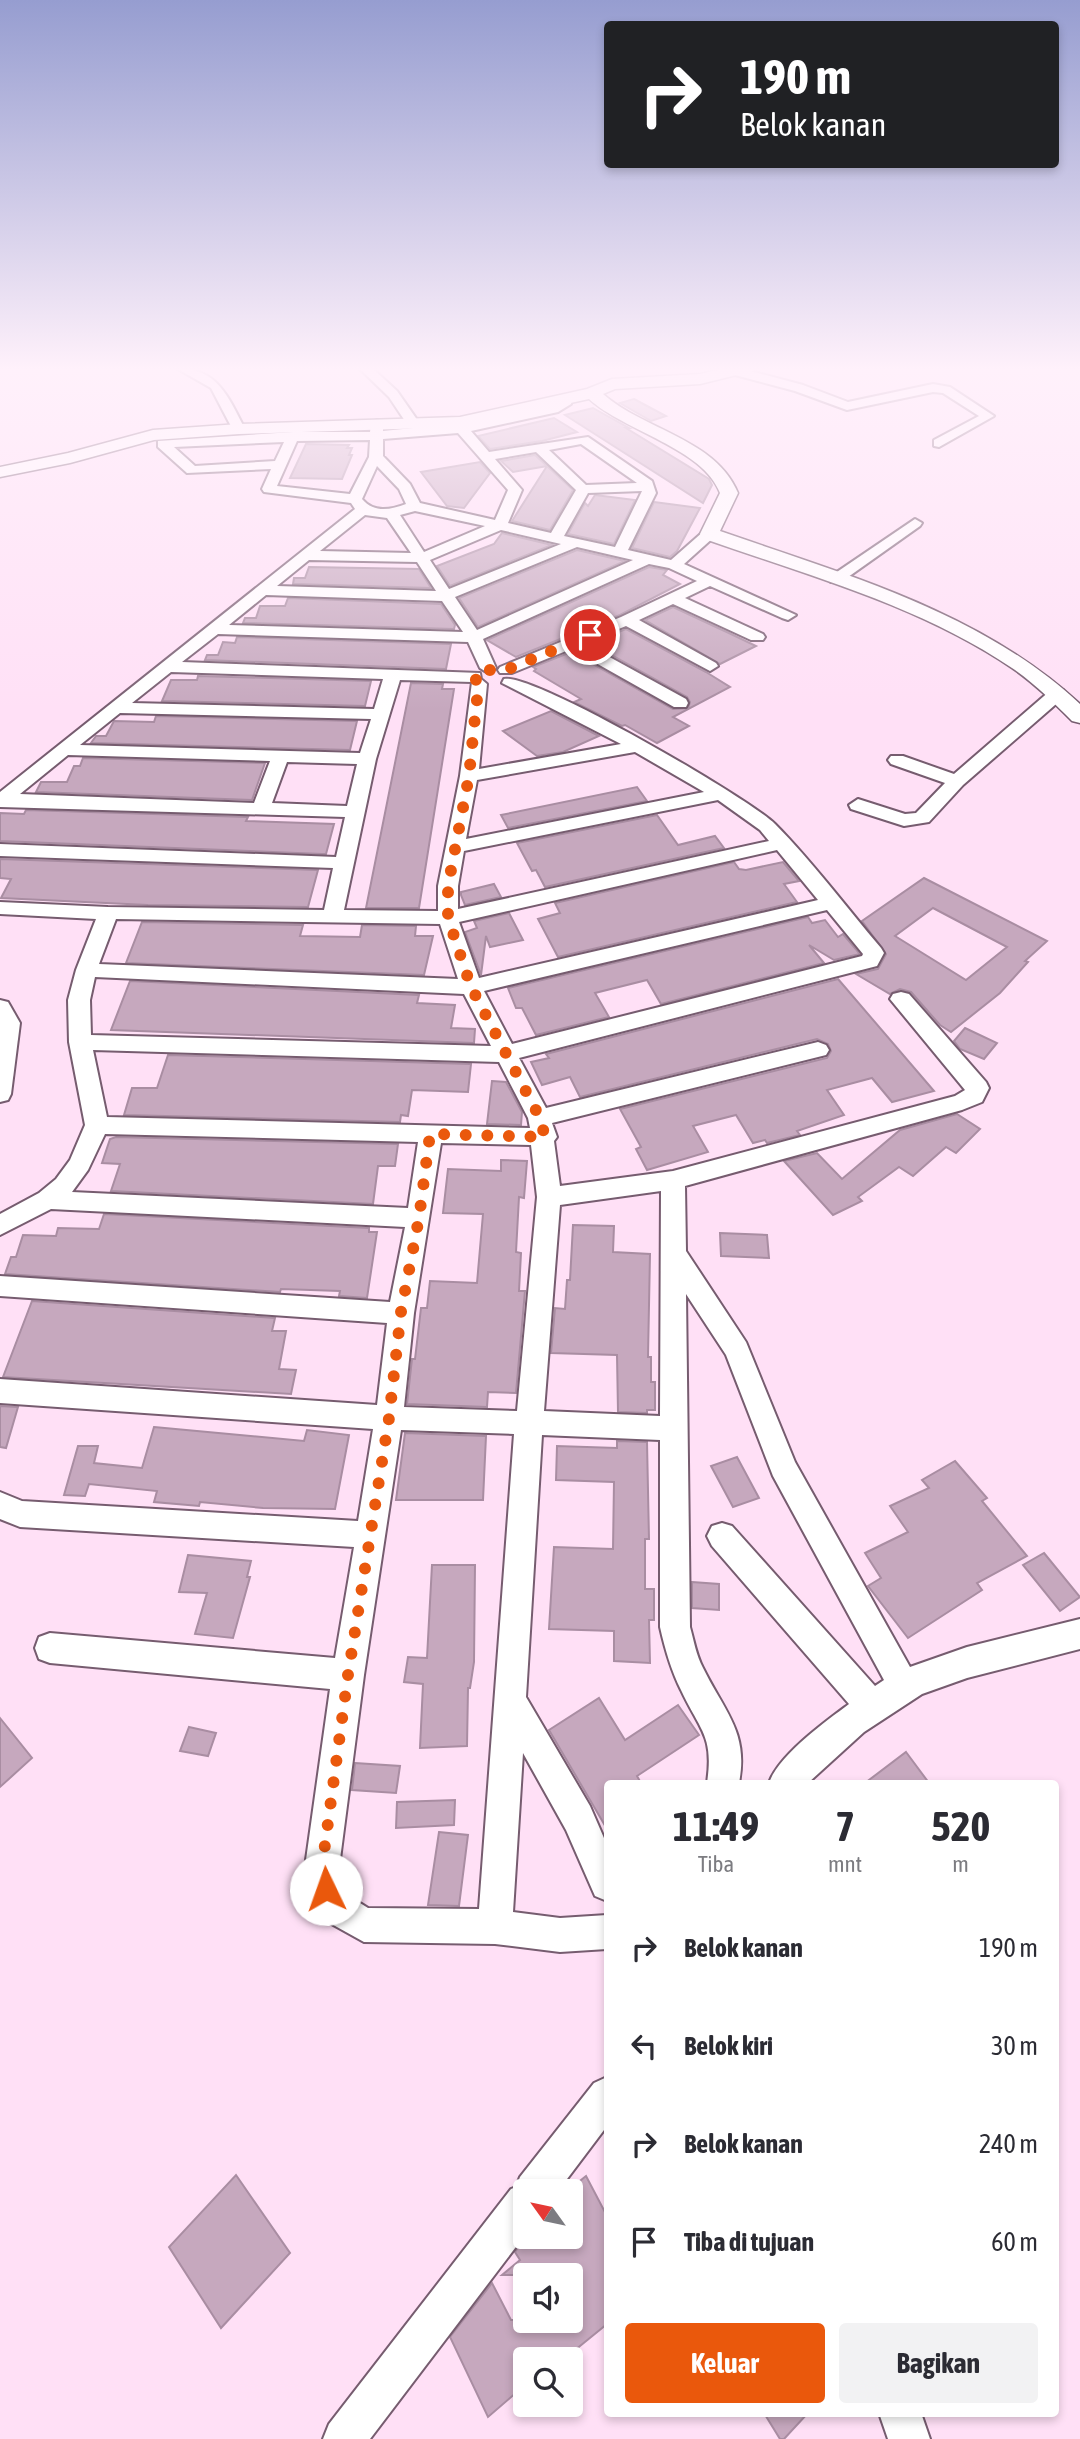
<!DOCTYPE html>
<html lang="id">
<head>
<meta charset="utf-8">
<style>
  body { margin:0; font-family:"Asap Condensed",sans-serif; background:#f2f2f3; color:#2b2b33; height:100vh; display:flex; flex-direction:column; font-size:26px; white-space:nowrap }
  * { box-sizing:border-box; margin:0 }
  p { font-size:23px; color:#7c7c81 }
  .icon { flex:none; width:38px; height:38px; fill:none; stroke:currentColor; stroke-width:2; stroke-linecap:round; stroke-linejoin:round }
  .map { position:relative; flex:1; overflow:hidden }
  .sheet { position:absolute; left:604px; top:1780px; width:455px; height:637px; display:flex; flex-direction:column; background:#fff; border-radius:7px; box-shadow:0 4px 10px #0003 }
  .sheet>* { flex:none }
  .hud { position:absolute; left:604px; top:21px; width:455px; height:147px; border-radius:7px; box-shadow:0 4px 10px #0003; background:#202124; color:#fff; overflow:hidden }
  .needle { width:46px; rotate:303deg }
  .buttons { position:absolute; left:513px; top:2179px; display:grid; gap:14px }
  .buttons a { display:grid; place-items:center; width:70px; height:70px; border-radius:7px; background:#fff; box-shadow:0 4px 10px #0003; font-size:35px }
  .pin { position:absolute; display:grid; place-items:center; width:60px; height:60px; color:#fff; margin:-30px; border:4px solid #fff; border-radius:50%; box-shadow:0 2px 7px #0007 }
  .me { position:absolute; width:77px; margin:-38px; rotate:357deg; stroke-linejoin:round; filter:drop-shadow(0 0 5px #0008) }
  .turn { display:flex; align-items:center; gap:24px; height:147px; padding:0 21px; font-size:32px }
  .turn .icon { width:91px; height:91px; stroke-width:2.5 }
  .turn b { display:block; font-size:49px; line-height:60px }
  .eta { display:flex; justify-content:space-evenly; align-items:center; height:119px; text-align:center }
  .eta b { font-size:42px; font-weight:700; line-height:49px }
  .primary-button { display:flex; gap:14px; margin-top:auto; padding:14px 21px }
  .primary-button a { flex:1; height:80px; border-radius:7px; background:#ea580c; color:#fff; font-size:28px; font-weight:700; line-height:80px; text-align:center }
  .primary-button a+a { background:#f2f2f3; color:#2b2b33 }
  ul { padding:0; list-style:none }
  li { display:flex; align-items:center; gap:21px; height:98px; padding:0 21px }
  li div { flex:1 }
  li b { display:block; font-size:26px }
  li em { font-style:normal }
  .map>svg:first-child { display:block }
  .building { fill:#c6a8be; stroke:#a98da2; stroke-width:2; fill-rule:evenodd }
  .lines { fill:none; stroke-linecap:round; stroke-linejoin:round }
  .minor-casing { stroke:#765c6f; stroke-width:4 }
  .tertiary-casing { stroke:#765c6f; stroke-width:3 }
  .minor { fill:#fff; fill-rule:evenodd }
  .tertiary { fill:#fff; fill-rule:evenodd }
  .route { stroke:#ea580c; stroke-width:12; stroke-dasharray:0 21.6 }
</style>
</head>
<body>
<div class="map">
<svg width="1080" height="2439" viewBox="0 0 1080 2439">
  <rect width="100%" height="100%" fill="#ffe0f6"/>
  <g class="building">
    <polygon points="634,399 666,416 651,421 620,403"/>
    <polygon points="593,408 629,428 626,428 709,479 712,485 703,503 565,415"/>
    <polygon points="554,418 577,432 542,441 490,449 478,436"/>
    <polygon points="306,444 349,445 347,448 352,448 349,455 352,455 342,479 290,478"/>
    <polygon points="535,455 547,466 513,472 501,461"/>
    <polygon points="480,462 490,473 464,508 447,506 421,472"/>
    <polygon points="547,466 573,490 550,530 512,521"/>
    <polygon points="595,495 635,500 614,544 568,534 585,503 588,506"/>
    <polygon points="654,502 700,508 677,551 670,557 632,548"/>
    <polygon points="502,533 552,545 450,586 437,566 494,544"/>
    <polygon points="577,550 625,561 478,627 459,598"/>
    <polygon points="309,567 419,569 431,588 293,584 294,578 305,578"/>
    <polygon points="649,567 667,570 663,575 680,584 620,615 516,657 487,640"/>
    <polygon points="288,598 441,604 455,625 454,629 243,623 245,618 256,618 260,606 285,606"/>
    <polygon points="673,607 731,634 756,646 720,664 645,620"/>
    <polygon points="626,629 706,672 730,687 673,717 689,726 657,743 625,725 622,726 574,702 581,699 534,671 536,669 533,667 571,652 673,709 688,708 690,702 687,697 590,643"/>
    <polygon points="237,637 451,644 446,669 205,660 207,655 218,655 223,642 235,643"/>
    <polygon points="198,676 371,681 365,706 162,701 171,680 197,680"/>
    <polygon points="411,683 443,684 442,689 454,689 419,908 366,908"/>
    <polygon points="551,711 599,736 563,752 537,756 503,731"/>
    <polygon points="156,716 357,721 350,750 91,743 96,736 106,736 114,721 154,722"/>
    <polygon points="83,758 265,763 252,800 36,792 41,782 67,782 74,766 80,766"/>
    <polygon points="637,787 647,801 508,828 501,815"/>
    <polygon points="26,810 248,817 246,821 334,824 326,854 322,854 0,841 0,813 24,814"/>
    <polygon points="657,815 678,845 715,836 724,848 545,887 536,870 532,871 517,843"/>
    <polygon points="0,859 318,870 308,907 148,905 1,898 11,879 0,878"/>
    <polygon points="734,862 739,869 746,870 783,862 799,881 784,884 797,902 558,957 538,919 560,913 555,903"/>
    <path d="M 924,878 L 1047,941 L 1025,961 L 1028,962 L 1000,993 L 951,1032 L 940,1025 L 911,992 L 900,989 L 890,994 L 856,974 L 878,969 L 886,954 L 862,921 ZM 933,908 L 1007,947 L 966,980 L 895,936 Z"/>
    <polygon points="494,884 501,897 465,905 461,895 461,892"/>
    <polygon points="509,913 523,940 490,947 486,936 481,975 465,932 477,928 474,921"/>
    <polygon points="808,917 812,923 825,920 838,937 843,934 860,954 834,960 809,945 824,963 661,1004 647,980 595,993 609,1017 536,1035 522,1008 516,1008 508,988"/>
    <polygon points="142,922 303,925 300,936 360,937 362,925 416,926 415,936 433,936 424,975 126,963"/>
    <polygon points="838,979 934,1091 892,1102 872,1078 827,1090 844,1115 797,1131 800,1135 767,1143 765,1140 753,1143 736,1115 693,1126 708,1152 647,1170 636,1149 641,1147 620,1109 827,1058 831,1051 828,1044 817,1039 580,1097 570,1077 542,1085 531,1062 549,1058 546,1054"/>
    <polygon points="130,981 419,995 417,1003 455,1005 451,1028 475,1029 474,1043 111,1030"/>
    <polygon points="965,1028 997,1043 984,1059 960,1049 954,1041"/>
    <polygon points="168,1055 471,1064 468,1092 412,1090 408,1116 401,1115 400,1122 124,1115 132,1088 157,1088"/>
    <polygon points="492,1081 506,1082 522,1112 521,1125 487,1124"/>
    <polygon points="957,1114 980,1129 956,1153 946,1147 913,1176 899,1167 858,1197 862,1201 833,1215 784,1161 817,1153 842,1179 900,1130"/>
    <polygon points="116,1137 398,1144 395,1166 378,1166 373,1204 111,1191 120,1164 102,1163 110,1139"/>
    <polygon points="501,1160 527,1161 524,1198 519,1197 516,1252 521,1253 519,1291 525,1291 516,1393 488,1392 487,1407 407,1404 412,1359 415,1359 421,1308 427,1308 430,1281 477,1283 483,1214 443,1213 448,1169 501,1171"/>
    <polygon points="104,1214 369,1228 369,1232 377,1232 367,1298 339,1296 340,1291 281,1289 280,1292 5,1274 11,1257 16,1257 23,1235 56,1236 58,1228 99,1229"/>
    <polygon points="573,1225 614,1226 613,1252 650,1254 648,1357 651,1357 651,1382 655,1382 655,1410 647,1410 647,1413 618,1412 617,1355 551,1353 555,1308 565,1309 567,1280 570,1280"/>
    <polygon points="720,1233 767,1235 769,1258 721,1256"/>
    <polygon points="32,1301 275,1318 272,1331 286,1331 279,1369 296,1370 291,1394 3,1377"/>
    <polygon points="0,1406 18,1407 6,1448 0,1447"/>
    <polygon points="154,1427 304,1441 307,1430 349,1435 335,1509 263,1508 200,1502 199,1506 154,1502 157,1491 89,1484 85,1496 64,1495 78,1446 98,1446 94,1463 142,1468"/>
    <polygon points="405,1433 486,1436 483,1500 396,1500"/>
    <polygon points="617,1441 647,1442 649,1539 645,1539 645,1589 654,1589 654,1620 649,1620 650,1663 614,1661 614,1631 549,1629 554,1547 613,1549 614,1482 556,1480 557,1446 617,1448"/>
    <polygon points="737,1457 759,1498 733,1507 711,1466"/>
    <polygon points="955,1461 987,1498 982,1501 1027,1556 977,1583 982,1590 908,1638 868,1586 881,1578 865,1553 908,1532 890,1506 929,1488 922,1480"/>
    <polygon points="1044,1553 1080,1597 1060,1611 1023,1565"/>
    <polygon points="188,1555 251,1561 247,1577 250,1577 233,1638 195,1634 207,1593 179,1592"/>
    <polygon points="432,1565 475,1565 474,1662 470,1688 468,1688 467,1746 420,1748 423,1684 404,1682 408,1657 427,1658"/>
    <polygon points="692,1582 719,1584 719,1610 692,1608"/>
    <polygon points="599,1698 625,1740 678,1705 699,1735 637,1776 641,1783 607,1783 607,1829 549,1730"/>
    <polygon points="0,1718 32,1758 0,1787"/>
    <polygon points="189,1727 216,1733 208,1756 180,1751"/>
    <polygon points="906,1752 929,1783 865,1783"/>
    <polygon points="355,1763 400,1766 396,1793 352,1790"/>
    <polygon points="455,1800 454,1825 396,1828 397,1802"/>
    <polygon points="439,1832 468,1835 459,1906 428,1905"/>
    <polygon points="236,2175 290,2253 221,2328 169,2247"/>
    <polygon points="586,2176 607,2216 607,2324 564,2359 525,2359 525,2385 488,2417 450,2337 492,2283 511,2320 570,2320 570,2275 502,2275 520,2260 515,2252 527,2236 570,2236 570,2189"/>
    <polygon points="764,2413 808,2413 784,2439 780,2439"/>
  </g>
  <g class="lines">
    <g class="minor-casing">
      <g id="minor">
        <path d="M 176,368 C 218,368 228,397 245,429 L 244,432 L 234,432 L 211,388 Z"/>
        <polygon points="359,368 372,368 397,391 420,424 419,427 409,427 389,397"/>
        <polygon points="739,368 803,385 848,402 933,384 950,387 994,416 939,447 934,446 934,440 979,416 943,393 933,392 847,410 795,391 735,375 735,369"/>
        <path d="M 566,395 L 572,399 L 571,404 L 558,412 L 471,431 L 489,452 L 588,437 L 652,481 L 656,493 L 628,550 L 671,560 L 704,531 L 714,531 L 716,534 L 714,537 L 684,564 L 796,615 L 788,620 L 782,618 L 710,586 L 685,598 L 763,634 L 765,637 L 763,640 L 751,640 L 673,604 L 639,620 L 716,663 L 718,666 L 710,671 L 626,626 L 584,643 L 686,699 L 688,703 L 686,707 L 674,707 L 571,649 L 512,673 L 500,673 L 498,670 L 500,667 L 621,617 L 697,581 L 669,568 L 649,564 L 483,639 L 496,668 L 488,673 L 480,668 L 468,642 L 218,634 L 182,662 L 480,673 L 481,679 L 487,684 L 479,769 L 621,744 L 502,683 L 504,679 C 532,672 749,798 775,824 C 812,861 846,907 881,948 L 884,953 L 877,966 L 519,1058 L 546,1108 L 818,1042 L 826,1045 L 829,1050 L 826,1055 L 552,1123 L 557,1137 L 554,1141 L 560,1186 L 673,1171 L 955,1096 L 965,1090 L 890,999 L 893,994 L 901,992 L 909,994 L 986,1082 L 989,1088 L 982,1102 L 962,1110 L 685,1186 L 686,1251 L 746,1342 L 795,1462 L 910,1667 L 967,1647 L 1080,1619 L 1080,1649 L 967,1678 L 922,1694 L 864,1732 L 808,1783 L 769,1783 C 779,1755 825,1722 849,1704 L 712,1546 L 707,1536 L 712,1526 L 722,1523 L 732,1526 L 875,1686 L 884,1680 L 773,1476 L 726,1355 L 686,1294 L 690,1627 C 694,1641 696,1655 703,1668 C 724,1711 749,1732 739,1783 L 707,1783 C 714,1735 700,1731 681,1690 C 671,1670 665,1649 660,1627 L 660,1440 L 542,1435 L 526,1697 L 590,1806 L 607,1845 L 607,1901 L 595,1896 L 566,1830 L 523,1753 L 513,1912 L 560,1918 L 607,1915 L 607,1949 L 560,1952 L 495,1944 L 364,1942 L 328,1922 L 309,1889 L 305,1867 L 330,1689 L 50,1663 L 39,1659 L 35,1648 L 39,1637 L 50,1633 L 335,1658 L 354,1547 L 20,1527 L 0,1519 L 0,1492 L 22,1501 L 358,1521 L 373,1429 L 0,1403 L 0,1379 L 377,1405 L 387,1323 L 0,1296 L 0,1276 L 390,1302 L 405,1227 L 51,1209 L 0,1235 L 0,1214 L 39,1193 L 56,1179 L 70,1160 L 85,1125 L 69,1042 L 68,1000 L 76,970 L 96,919 L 0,914 L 0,902 L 108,907 L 324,910 L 333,868 L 0,856 L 0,844 L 336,857 L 345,817 L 0,807 L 0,792 L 355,509 L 351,503 L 264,492 L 262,489 L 271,469 L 187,473 L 158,447 L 158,441 L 293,432 L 370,432 L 371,424 L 377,420 L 383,424 L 383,431 L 483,421 L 550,406 ZM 458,433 L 508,490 L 495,520 L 420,503 L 410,484 L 383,456 L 383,439 ZM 370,440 L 369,457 L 350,494 L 277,486 L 297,441 ZM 284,442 L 275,461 L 195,466 L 174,447 ZM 581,444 L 637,483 L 586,485 L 549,450 ZM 536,452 L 576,490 L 551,533 L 508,523 L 522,490 L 495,459 ZM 377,466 L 399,489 L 406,504 C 390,510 374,513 362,499 ZM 642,491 L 615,547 L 564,536 L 588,493 ZM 415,511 L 485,526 L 424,552 L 400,515 ZM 365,515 L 387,518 L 411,553 L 320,551 ZM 501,530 L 561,544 L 449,589 L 430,560 ZM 577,547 L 633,560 L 477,630 L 455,597 ZM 309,560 L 417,562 L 436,591 L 277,586 ZM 266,595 L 442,601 L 463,632 L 229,625 ZM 171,672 L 383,679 L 374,709 L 132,703 ZM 400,680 L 472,682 L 460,776 L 438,886 L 438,911 L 344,910 L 376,759 ZM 120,713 L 371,719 L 360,753 L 80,745 ZM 635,752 L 704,792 L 466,839 L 477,780 ZM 68,755 L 270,761 L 254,803 L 20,794 ZM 287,762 L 357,764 L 347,806 L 272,803 ZM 718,800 L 760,830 L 769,841 L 458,909 L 458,886 L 464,851 ZM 777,850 L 818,900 L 479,978 L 459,922 ZM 827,910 L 863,954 L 862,956 L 512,1044 L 484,991 ZM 116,919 L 440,924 L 458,979 L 99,964 ZM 95,977 L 464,994 L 491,1046 L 91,1035 L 90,1000 ZM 93,1050 L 499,1062 L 528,1118 L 530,1128 L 107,1117 ZM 105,1134 L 418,1142 L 408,1208 L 72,1192 L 88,1170 ZM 441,1143 L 531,1145 L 537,1197 L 517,1411 L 404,1407 L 414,1313 ZM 661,1191 L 660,1416 L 544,1411 L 560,1205 ZM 401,1430 L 514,1434 L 479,1909 L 368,1908 L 352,1898 L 342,1882 L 339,1867 L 364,1675 Z"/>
        <polygon points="915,519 922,523 920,526 841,582 831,582 828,579 831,576"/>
        <polygon points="1057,689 1063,690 1065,694 1063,698 963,785 929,822 904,826 851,809 849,805 858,799 905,814 916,813 945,783 891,764 888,760 891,756 903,756 954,774 1051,690"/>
        <polygon points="0,1000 8,1002 20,1023 11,1094 8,1100 0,1102"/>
        <polygon points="607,2077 607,2126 558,2191 525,2191 525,2235 370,2439 323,2439 329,2424 511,2189 516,2187 520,2177 594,2083"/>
        <polygon points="879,2413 921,2413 930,2439 888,2439"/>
      </g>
    </g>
    <g class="tertiary-casing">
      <path id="tertiary" d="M 726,368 L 756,368 L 753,371 L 700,384 L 615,389 L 603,394 C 644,430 716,439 738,493 L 720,531 C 846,575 980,611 1080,704 L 1080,723 L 1072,721 C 1053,702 1034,683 1012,668 C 919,605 807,575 702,538 L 700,534 L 720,493 C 703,448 624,431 589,399 L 460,427 L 239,434 L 154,440 L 70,463 L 0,477 L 0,467 L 68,453 L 153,430 L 239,424 L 460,417 L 587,389 L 612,379 L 700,374 Z"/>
    </g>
    <use href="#minor" class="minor"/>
    <use href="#tertiary" class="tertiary"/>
  </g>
  <linearGradient id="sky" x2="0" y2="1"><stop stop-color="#969dd0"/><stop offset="0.52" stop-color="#fff1fb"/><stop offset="1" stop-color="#fff1fb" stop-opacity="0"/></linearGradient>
  <rect width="1080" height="710" fill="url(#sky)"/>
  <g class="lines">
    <polyline class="route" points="326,1889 322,1867 348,1675 389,1418 401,1312 419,1218 430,1134 545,1137 540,1118 471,987 448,918 448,886 469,776 476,707 479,684 474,677 483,670 506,670 590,635"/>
  </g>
</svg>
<div class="buttons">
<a><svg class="needle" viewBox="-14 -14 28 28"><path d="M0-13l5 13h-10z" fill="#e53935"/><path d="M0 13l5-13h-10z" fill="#7c7c81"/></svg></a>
<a><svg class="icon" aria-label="sound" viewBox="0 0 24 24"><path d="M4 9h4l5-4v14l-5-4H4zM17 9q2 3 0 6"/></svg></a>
<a><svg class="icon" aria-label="search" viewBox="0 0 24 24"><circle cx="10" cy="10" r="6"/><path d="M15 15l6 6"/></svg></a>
</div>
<div class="pin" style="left:590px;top:635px;background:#d93025"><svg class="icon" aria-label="arrive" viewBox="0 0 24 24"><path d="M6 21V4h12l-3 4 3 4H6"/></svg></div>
<svg class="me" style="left:326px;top:1889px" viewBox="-20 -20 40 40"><circle r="19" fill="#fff"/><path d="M0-13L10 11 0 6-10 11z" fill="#ea580c"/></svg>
<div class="hud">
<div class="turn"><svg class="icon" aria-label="right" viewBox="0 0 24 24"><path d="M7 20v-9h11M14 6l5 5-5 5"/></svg><div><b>190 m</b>Belok kanan</div></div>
</div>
<section class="sheet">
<div class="eta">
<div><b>11:49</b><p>Tiba</p></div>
<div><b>7</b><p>mnt</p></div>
<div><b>520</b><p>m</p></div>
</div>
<ul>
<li><svg class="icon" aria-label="right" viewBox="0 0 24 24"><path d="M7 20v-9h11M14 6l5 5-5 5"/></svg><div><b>Belok kanan</b></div><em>190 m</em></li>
<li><svg class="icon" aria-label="left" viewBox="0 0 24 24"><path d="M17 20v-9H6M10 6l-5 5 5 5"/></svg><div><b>Belok kiri</b></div><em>30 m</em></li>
<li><svg class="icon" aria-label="right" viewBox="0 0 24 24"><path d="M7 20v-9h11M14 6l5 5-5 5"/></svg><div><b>Belok kanan</b></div><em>240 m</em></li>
<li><svg class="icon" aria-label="arrive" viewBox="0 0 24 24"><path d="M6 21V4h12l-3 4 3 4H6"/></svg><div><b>Tiba di tujuan</b></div><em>60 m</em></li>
</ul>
<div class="primary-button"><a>Keluar</a><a>Bagikan</a></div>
</section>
</div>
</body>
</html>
